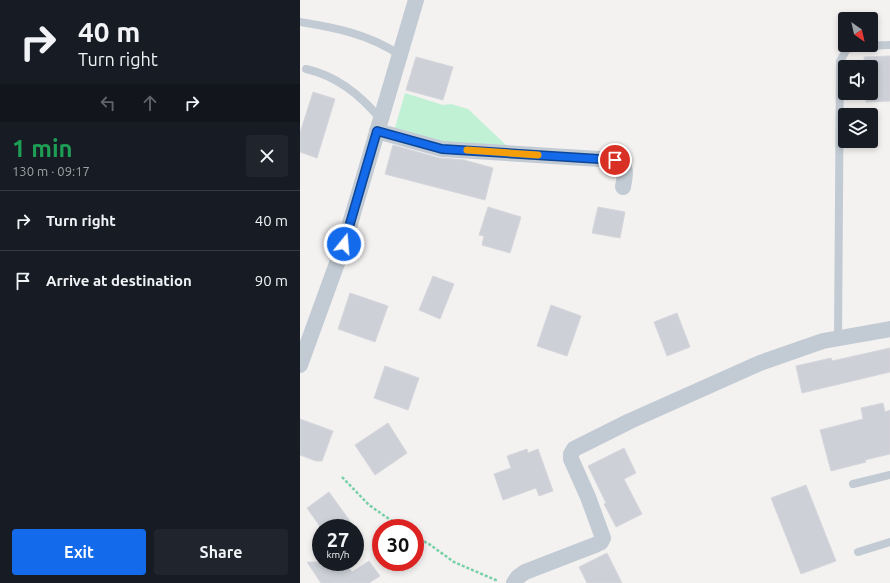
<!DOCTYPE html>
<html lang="en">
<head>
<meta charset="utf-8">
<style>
  body { margin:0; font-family:Ubuntu,sans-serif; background:#20242c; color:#f1f3f6; height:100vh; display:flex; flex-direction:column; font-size:15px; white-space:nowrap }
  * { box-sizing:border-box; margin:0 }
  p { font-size:13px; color:#9ea1a6 }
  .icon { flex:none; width:22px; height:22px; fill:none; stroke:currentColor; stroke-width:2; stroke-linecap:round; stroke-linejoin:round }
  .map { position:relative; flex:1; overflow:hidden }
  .details { display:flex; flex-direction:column; background:#171b24; width:300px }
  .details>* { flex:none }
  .banner { background:#171b24; color:#f1f3f6; overflow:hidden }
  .needle { width:26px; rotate:146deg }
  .buttons { position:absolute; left:538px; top:12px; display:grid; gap:8px }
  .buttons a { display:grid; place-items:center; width:40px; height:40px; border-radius:4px; background:#171b24; box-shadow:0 2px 6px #0003; font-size:20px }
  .speed { position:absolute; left:12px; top:519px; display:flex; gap:8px; font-size:20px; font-weight:700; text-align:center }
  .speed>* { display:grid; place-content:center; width:52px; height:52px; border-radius:50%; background:#171b24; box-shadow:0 2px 6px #0003; line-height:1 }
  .speed small { font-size:10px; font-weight:400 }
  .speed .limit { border:6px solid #d22; background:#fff; color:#111 }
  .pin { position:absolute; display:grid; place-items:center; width:34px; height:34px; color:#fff; margin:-17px; border:2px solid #fff; border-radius:50%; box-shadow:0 1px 4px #0007 }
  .me { position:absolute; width:44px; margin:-22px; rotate:17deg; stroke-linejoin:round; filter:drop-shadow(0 0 3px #0008) }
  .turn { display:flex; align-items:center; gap:14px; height:84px; padding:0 12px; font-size:18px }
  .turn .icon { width:52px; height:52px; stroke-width:2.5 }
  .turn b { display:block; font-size:28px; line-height:34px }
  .lanes { display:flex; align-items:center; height:38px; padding:0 12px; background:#0003; justify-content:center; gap:20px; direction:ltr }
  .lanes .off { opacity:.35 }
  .round { display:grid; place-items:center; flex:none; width:42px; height:42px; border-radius:4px; background:#20242c }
  .headline { display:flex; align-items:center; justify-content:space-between; height:68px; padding:0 12px }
  h1 { font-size:24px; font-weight:600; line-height:30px; color:#1e9e55 }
  .cta { display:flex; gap:8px; margin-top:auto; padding:8px 12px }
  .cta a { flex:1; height:46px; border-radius:4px; background:#136bec; color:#fff; font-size:16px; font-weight:600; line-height:46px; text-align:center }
  .cta a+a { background:#20242c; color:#f1f3f6 }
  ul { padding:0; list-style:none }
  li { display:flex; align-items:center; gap:12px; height:60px; padding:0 12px; border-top:1px solid #363941 }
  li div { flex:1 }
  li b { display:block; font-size:15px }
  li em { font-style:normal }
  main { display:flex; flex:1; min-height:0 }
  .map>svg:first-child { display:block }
  .green { fill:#c0f1d5 }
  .building { fill:#cdd0d6; stroke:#d5d7dd }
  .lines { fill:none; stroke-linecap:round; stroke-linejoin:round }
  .path { stroke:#76d1a7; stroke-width:2.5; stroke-dasharray:3 2; stroke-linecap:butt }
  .service { stroke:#c2cbd3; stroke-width:8 }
  .minor { stroke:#c2cbd3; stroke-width:16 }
  .route-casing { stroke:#0c4699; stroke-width:10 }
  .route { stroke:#136bec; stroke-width:7 }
  .slow { stroke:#f59e0b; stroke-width:7 }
</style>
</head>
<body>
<main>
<section class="details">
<div class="banner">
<div class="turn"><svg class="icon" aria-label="right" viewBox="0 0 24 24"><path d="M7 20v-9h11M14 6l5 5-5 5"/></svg><div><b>40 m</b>Turn right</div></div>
<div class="lanes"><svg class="icon off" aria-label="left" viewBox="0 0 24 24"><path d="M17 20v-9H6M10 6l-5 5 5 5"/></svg><svg class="icon off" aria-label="ahead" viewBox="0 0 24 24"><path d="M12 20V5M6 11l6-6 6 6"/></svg><svg class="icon" aria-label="right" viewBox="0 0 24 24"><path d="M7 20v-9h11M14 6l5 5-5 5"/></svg></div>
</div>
<div class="headline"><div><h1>1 min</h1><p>130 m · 09:17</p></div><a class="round"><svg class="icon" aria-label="close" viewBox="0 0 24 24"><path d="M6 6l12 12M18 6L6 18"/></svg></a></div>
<ul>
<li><svg class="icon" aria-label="right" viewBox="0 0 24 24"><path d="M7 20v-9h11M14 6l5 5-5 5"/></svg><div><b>Turn right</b></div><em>40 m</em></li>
<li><svg class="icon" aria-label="arrive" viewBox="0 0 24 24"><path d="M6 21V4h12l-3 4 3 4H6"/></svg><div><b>Arrive at destination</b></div><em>90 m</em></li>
</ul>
<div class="cta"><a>Exit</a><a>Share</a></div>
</section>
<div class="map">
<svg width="590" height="583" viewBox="0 0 590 583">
  <rect width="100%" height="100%" fill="#f4f1f1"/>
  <polygon class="green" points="105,93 143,105 151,104 168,109 206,145 143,145 94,131"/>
  <g class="building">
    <polygon points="590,56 590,101 566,102 566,93 571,93 571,67 565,67 564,57"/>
    <polygon points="116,57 153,67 143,100 106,90"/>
    <polygon points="13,92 35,99 17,158 0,152 0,133"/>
    <polygon points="93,145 139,158 164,160 193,168 185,200 85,174"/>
    <polygon points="188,207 221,217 210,253 182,245 184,236 179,235"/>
    <polygon points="298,207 325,212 320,238 292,233"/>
    <polygon points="133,276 154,284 140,319 119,310"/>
    <polygon points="50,293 88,306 75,342 38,329"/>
    <polygon points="251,305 281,316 267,356 237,346"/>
    <polygon points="377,313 390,347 367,356 354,322"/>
    <polygon points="590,348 590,372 502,393 496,366 531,358 532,361"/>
    <polygon points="85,366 119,378 108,410 74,398"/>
    <polygon points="583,403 585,412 590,410 590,454 565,460 566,462 531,471 520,430 563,419 561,408"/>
    <polygon points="0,419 33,431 22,461 16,461 0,455"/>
    <polygon points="88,423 107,453 75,475 55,445"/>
    <polygon points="324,448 336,473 324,479 342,514 316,527 304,504 306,503 288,466"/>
    <polygon points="227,449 228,453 238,449 253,491 239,496 236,488 203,500 194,474 211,468 207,456"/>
    <polygon points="506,485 536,561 501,574 471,498"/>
    <polygon points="29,492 55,528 21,528 7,508"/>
    <polygon points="307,553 322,583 287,583 279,567"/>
    <polygon points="69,561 80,576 69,583 21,583 7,562 44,562 52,572"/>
  </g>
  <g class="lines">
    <g class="path">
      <polyline points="42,477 69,505 102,528"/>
      <polyline points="115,537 129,544 154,562 198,581"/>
    </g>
    <g class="service">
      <path d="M 0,22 C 37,28 68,34 100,55"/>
      <path d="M 6,69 C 37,76 61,95 81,120"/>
      <polyline points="538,338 540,61 547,49 562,46 590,45"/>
      <polyline points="553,484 590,475"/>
      <polyline points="558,552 590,542"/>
    </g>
    <g class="minor">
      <path d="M 77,131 L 142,149 L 315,160 C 329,168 325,173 323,187"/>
      <polyline points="0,365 44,244 116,0"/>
      <polyline points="214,583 218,577 225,572 295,545 301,542 303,538 288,497 271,459 271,454 274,449 330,421 460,363 523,341 590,329"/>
    </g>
  </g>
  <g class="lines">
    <g class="route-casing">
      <polyline id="route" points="44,244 77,131 142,149 315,160"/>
    </g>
    <use href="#route" class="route"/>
    <polyline class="slow" points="167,150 238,155"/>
  </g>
</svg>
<div class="buttons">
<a><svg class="needle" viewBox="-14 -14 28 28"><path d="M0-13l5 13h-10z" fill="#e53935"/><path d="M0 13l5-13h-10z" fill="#9ea1a6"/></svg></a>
<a><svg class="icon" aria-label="sound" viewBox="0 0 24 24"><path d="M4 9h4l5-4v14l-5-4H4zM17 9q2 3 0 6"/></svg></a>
<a><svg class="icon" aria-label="layers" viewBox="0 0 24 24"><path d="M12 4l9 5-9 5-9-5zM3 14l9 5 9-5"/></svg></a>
</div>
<div class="speed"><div>27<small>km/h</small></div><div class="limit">30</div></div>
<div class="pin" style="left:315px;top:160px;background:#d93025"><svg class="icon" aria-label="arrive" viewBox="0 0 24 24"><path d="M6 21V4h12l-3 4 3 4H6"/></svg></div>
<svg class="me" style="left:44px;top:244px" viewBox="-20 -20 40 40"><circle r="17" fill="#136bec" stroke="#fff" stroke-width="3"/><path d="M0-11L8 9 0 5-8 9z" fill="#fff"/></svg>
</div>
</main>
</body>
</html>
